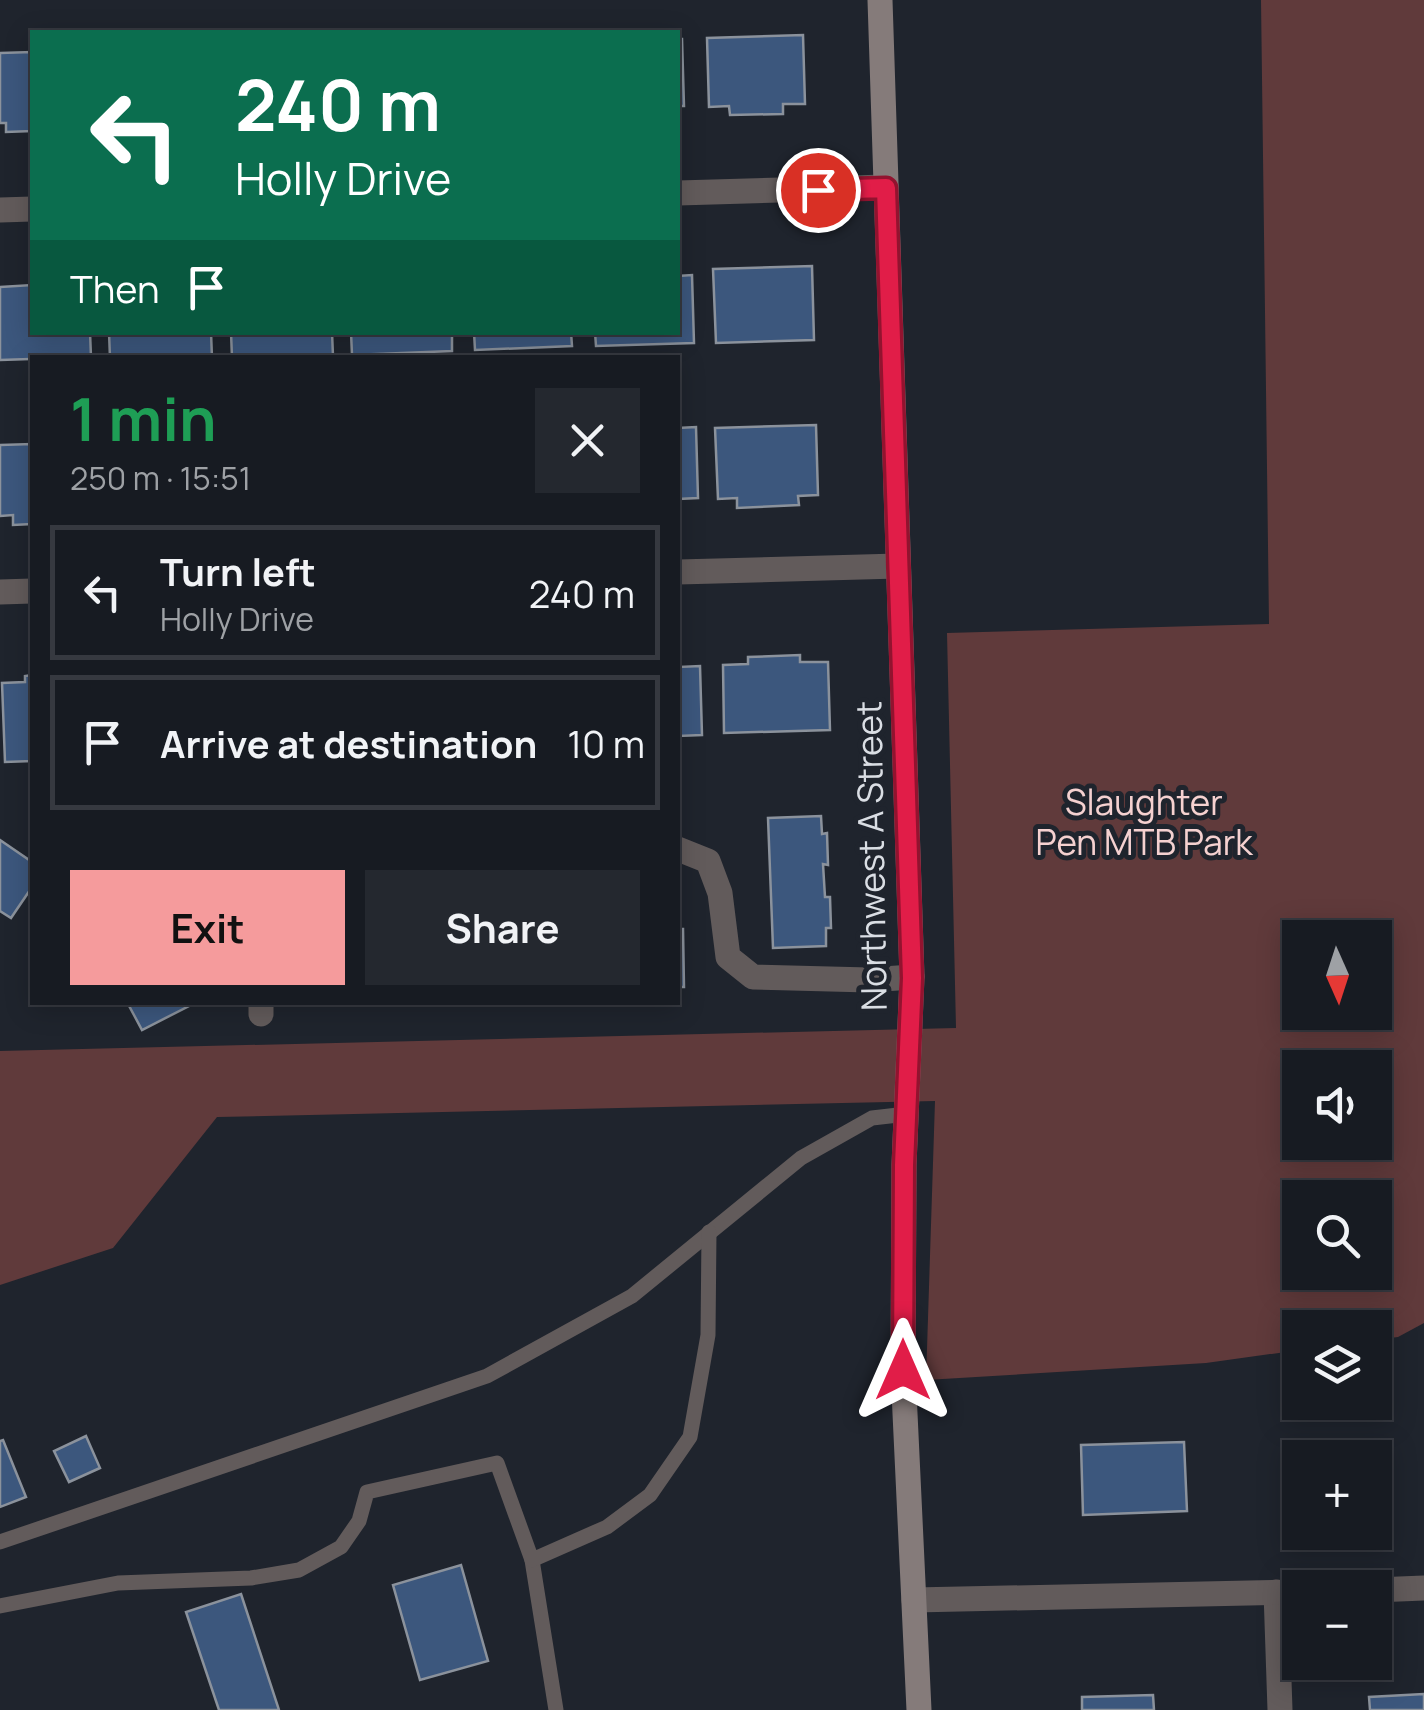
<!DOCTYPE html>
<html lang="en">
<head>
<meta charset="utf-8">
<style>
  body { margin:0; font-family:Manrope,sans-serif; background:#24282f; color:#f1f3f6; height:100vh; display:flex; flex-direction:column; font-size:38px; white-space:nowrap }
  * { box-sizing:border-box; margin:0 }
  p { font-size:32px; color:#9ea1a5 }
  .icon { flex:none; width:55px; height:55px; fill:none; stroke:currentColor; stroke-width:2; stroke-linecap:round; stroke-linejoin:round }
  .map { position:relative; flex:1; overflow:hidden }
  .drawer { position:absolute; left:30px; top:355px; width:650px; height:650px; display:flex; flex-direction:column; background:#171b22; border-radius:0px; box-shadow:0 5px 25px #0003,0 0 0 2px #363940 }
  .drawer>* { flex:none }
  .hud { position:absolute; left:30px; top:30px; width:650px; height:305px; border-radius:0px; box-shadow:0 5px 25px #0003,0 0 0 2px #363940; background:#0b6e4f; color:#fff; overflow:hidden }
  .needle { width:65px; rotate:177deg }
  .controls { position:absolute; left:1282px; top:920px; display:grid; gap:20px }
  .controls a { display:grid; place-items:center; width:110px; height:110px; border-radius:0px; background:#171b22; box-shadow:0 5px 25px #0003,0 0 0 2px #363940; font-size:50px }
  .pin { position:absolute; display:grid; place-items:center; width:85px; height:85px; color:#fff; margin:-42px; border:5px solid #fff; border-radius:50%; box-shadow:0 2px 10px #0007 }
  .me { position:absolute; width:110px; margin:-55px; rotate:0deg; stroke-linejoin:round; filter:drop-shadow(0 0 8px #0008) }
  .turn { display:flex; align-items:center; gap:35px; height:210px; padding:0 40px; font-size:45px }
  .turn .icon { width:130px; height:130px; stroke-width:2.5 }
  .turn b { display:block; font-size:70px; line-height:85px }
  .then { display:flex; align-items:center; height:95px; padding:0 40px; background:#0003; gap:20px; font-size:38px }
  .round { display:grid; place-items:center; flex:none; width:105px; height:105px; border-radius:0px; background:#24282f }
  .overview { display:flex; align-items:center; justify-content:space-between; height:170px; padding:0 40px }
  h1 { font-size:60px; font-weight:700; line-height:75px; color:#1e9e55 }
  .action { display:flex; gap:20px; margin-top:auto; padding:20px 40px }
  .action a { flex:1; height:115px; border-radius:0px; background:#f59b9c; color:#111; font-size:40px; font-weight:700; line-height:115px; text-align:center }
  .action a+a { background:#24282f; color:#f1f3f6 }
  ul { padding:0; list-style:none }
  li { display:flex; align-items:center; gap:30px; height:135px; margin:0 20px 15px; padding:0 20px; border:5px solid #363940; border-radius:0px }
  li div { flex:1 }
  li b { display:block; font-size:38px }
  li em { font-style:normal }
  .map>svg:first-child { display:block }
  .green { fill:#603a3b; fill-rule:evenodd }
  .building { fill:#3c577d; stroke:#8b929c; stroke-width:2.5 }
  .lines { fill:none; stroke-linecap:round; stroke-linejoin:round }
  .lane { stroke:#625b5b; stroke-width:15 }
  .street { stroke:#625b5b; stroke-width:25 }
  .secondary { stroke:#857b7a; stroke-width:25 }
  .route-casing { stroke:#92132f; stroke-width:25 }
  .route { stroke:#e11d48; stroke-width:18 }
  .labels { text-anchor:middle; dominant-baseline:central; stroke-width:10; stroke-linejoin:round; paint-order:stroke }
  .park-label { font-size:35px; fill:#f5d1d0; stroke:#1f242d }
  .street-label { font-size:35px; fill:#dadee4; stroke:#1f242d }
</style>
</head>
<body>
<div class="map">
<svg width="1424" height="1710" viewBox="0 0 1424 1710">
  <rect width="100%" height="100%" fill="#1f242d"/>
  <path class="green" d="M 1261,0 L 1424,0 L 1424,1323 L 1398,1337 L 1375,1340 L 1375,1328 L 1300,1328 L 1300,1350 L 1206,1363 L 926,1380 L 935,1101 L 217,1117 L 113,1248 L 0,1285 L 0,1051 L 956,1028 L 947,633 L 1269,624 ZM 1300,938 L 1375,938 L 1375,1012 L 1300,1012 ZM 1300,1068 L 1375,1068 L 1375,1142 L 1300,1142 ZM 1300,1198 L 1375,1198 L 1375,1272 L 1300,1272 Z"/>
  <g class="building">
    <polygon points="803,35 805,104 783,104 783,114 730,115 729,106 709,107 707,38"/>
    <polygon points="678,39 682,39 684,106 678,106"/>
    <polygon points="32,52 32,131 6,132 6,123 0,123 0,53"/>
    <polygon points="812,266 814,340 716,343 713,269"/>
    <polygon points="692,275 694,343 596,346 595,332 678,332 678,276"/>
    <polygon points="32,285 32,332 90,332 91,357 0,360 0,287"/>
    <polygon points="109,332 211,332 212,358 110,358"/>
    <polygon points="231,332 332,332 333,356 232,358"/>
    <polygon points="351,332 452,332 452,351 352,355"/>
    <polygon points="474,332 571,332 572,346 475,350"/>
    <polygon points="816,425 818,495 798,496 799,505 737,508 737,498 718,499 715,428"/>
    <polygon points="696,427 698,498 678,499 678,508 678,428"/>
    <polygon points="32,444 32,524 13,525 13,515 0,516 0,445"/>
    <polygon points="800,655 800,662 828,662 830,730 724,733 723,665 748,664 748,657"/>
    <polygon points="678,659 679,667 700,666 702,735 678,736"/>
    <polygon points="32,675 32,761 5,762 2,683 25,682 25,676"/>
    <polygon points="821,816 822,834 827,833 828,865 823,864 825,897 830,897 831,928 826,928 826,946 773,948 768,818"/>
    <polygon points="0,840 32,862 32,887 11,918 0,911"/>
    <polygon points="678,929 683,929 684,987 678,987"/>
    <polygon points="127,1002 193,1002 193,1004 142,1030"/>
    <polygon points="86,1436 100,1468 69,1482 54,1451"/>
    <polygon points="3,1440 26,1497 0,1507 0,1441"/>
    <polygon points="1184,1442 1187,1511 1083,1515 1081,1445"/>
    <polygon points="461,1565 488,1661 420,1680 393,1585"/>
    <polygon points="241,1594 279,1710 219,1710 186,1612"/>
    <polygon points="1424,1694 1424,1710 1370,1710 1369,1697"/>
    <polygon points="1153,1695 1154,1710 1082,1710 1082,1697"/>
  </g>
  <g class="lines">
    <g class="lane">
      <polyline points="0,1542 487,1376 632,1296 801,1158 872,1118 907,1114"/>
      <polyline points="532,1560 556,1710"/>
      <polyline points="0,1606 118,1583 251,1578 299,1570 341,1547 359,1521 367,1492 497,1463 532,1560 607,1527 650,1495 690,1437 708,1335 709,1232"/>
    </g>
    <g class="street">
      <polyline points="678,193 886,187"/>
      <polyline points="0,210 32,209"/>
      <polyline points="678,572 898,566"/>
      <polyline points="0,592 32,591"/>
      <polyline points="678,849 708,861 720,893 728,957 753,977 869,980 912,977"/>
      <polyline points="261,1002 261,1014"/>
      <polyline points="1375,1590 1424,1588"/>
      <polyline points="1276,1592 1280,1710"/>
      <polyline points="914,1600 1300,1592"/>
    </g>
    <polyline class="secondary" points="880,0 912,977 904,1165 903,1371 919,1710"/>
  </g>
  <g class="lines">
    <g class="route-casing">
      <polyline id="route" points="818,190 886,188 912,978 904,1165 903,1370"/>
    </g>
    <use href="#route" class="route"/>
  </g>
  <g class="labels">
    <g class="park-label">
      <text x="1144" y="802">Slaughter<tspan x="1144" dy="40">Pen MTB Park</tspan></text>
    </g>
    <g class="street-label">
      <text transform="translate(871 856) rotate(-91)">Northwest A Street</text>
    </g>
  </g>
</svg>
<div class="controls">
<a><svg class="needle" viewBox="-14 -14 28 28"><path d="M0-13l5 13h-10z" fill="#e53935"/><path d="M0 13l5-13h-10z" fill="#9ea1a5"/></svg></a>
<a><svg class="icon" aria-label="sound" viewBox="0 0 24 24"><path d="M4 9h4l5-4v14l-5-4H4zM17 9q2 3 0 6"/></svg></a>
<a><svg class="icon" aria-label="search" viewBox="0 0 24 24"><circle cx="10" cy="10" r="6"/><path d="M15 15l6 6"/></svg></a>
<a><svg class="icon" aria-label="layers" viewBox="0 0 24 24"><path d="M12 4l9 5-9 5-9-5zM3 14l9 5 9-5"/></svg></a>
<a>+</a>
<a>−</a>
</div>
<div class="pin" style="left:818px;top:190px;background:#d93025"><svg class="icon" aria-label="arrive" viewBox="0 0 24 24"><path d="M6 21V4h12l-3 4 3 4H6"/></svg></div>
<svg class="me" style="left:903px;top:1370px" viewBox="-20 -20 40 40"><path d="M0-17L14 15 0 8-14 15z" fill="#e11d48" stroke="#fff" stroke-width="4"/></svg>
<div class="hud">
<div class="turn"><svg class="icon" aria-label="left" viewBox="0 0 24 24"><path d="M17 20v-9H6M10 6l-5 5 5 5"/></svg><div><b>240 m</b>Holly Drive</div></div>
<div class="then">Then<svg class="icon" aria-label="arrive" viewBox="0 0 24 24"><path d="M6 21V4h12l-3 4 3 4H6"/></svg></div>
</div>
<section class="drawer">
<div class="overview"><div><h1>1 min</h1><p>250 m · 15:51</p></div><a class="round"><svg class="icon" aria-label="close" viewBox="0 0 24 24"><path d="M6 6l12 12M18 6L6 18"/></svg></a></div>
<ul>
<li><svg class="icon" aria-label="left" viewBox="0 0 24 24"><path d="M17 20v-9H6M10 6l-5 5 5 5"/></svg><div><b>Turn left</b><p>Holly Drive</p></div><em>240 m</em></li>
<li><svg class="icon" aria-label="arrive" viewBox="0 0 24 24"><path d="M6 21V4h12l-3 4 3 4H6"/></svg><div><b>Arrive at destination</b></div><em>10 m</em></li>
</ul>
<div class="action"><a>Exit</a><a>Share</a></div>
</section>
</div>
</body>
</html>
